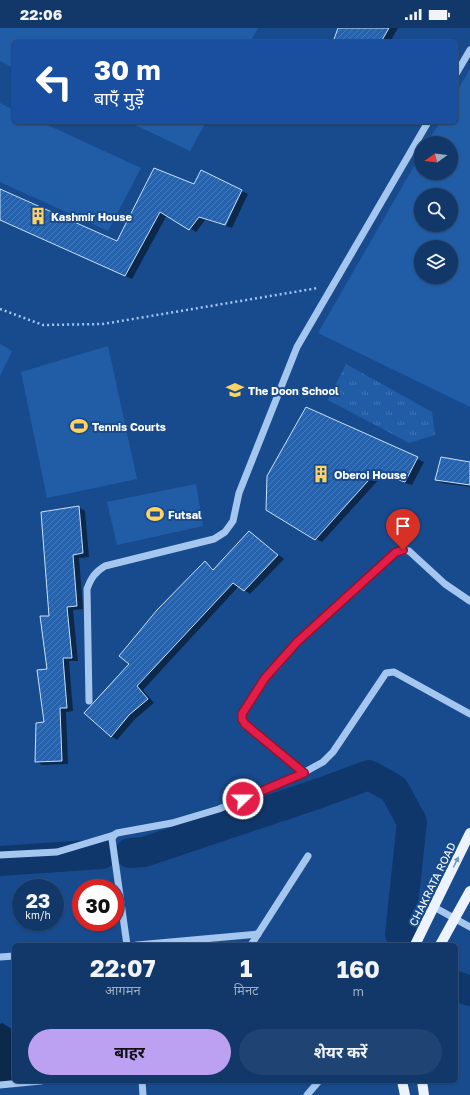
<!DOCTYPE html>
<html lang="hi">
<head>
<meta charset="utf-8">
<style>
  body { margin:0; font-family:"Golos Text","Noto Sans Devanagari",sans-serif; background:#1f4372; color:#f1f3f6; height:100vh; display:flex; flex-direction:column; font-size:15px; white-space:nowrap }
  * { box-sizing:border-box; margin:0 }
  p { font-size:13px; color:#9cacc1 }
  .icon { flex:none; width:22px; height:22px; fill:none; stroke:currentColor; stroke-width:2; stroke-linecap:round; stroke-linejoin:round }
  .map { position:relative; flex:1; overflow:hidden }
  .side { position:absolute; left:12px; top:915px; width:446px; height:140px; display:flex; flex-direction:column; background:#12386a; border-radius:6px; box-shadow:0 1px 3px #0004,0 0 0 1px #31527e }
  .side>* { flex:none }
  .banner { position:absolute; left:12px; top:12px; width:446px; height:84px; border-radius:6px; box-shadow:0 1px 3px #0004,0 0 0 1px #31527e; background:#1a4fa0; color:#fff; overflow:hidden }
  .needle { width:26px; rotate:255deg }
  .tools { position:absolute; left:414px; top:108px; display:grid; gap:8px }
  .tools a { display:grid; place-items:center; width:44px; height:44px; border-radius:50%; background:#12386a; box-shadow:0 1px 3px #0004,0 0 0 1px #31527e; font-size:20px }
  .speed { position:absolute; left:12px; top:851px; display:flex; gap:8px; font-size:20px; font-weight:700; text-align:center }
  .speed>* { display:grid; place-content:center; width:52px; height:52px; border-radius:50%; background:#12386a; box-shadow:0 1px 3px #0004,0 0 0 1px #31527e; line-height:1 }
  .speed small { font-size:10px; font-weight:400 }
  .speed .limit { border:6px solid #d22; background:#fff; color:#111 }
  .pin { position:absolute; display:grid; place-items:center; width:34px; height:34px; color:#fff; margin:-41px -17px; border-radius:50% 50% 50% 0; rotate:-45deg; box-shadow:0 0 4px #0007 }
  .pin .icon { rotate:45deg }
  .me { position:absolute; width:44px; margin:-22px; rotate:68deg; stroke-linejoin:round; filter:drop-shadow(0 0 3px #0008) }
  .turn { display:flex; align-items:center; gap:14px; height:84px; padding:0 16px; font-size:18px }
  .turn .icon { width:52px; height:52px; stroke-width:2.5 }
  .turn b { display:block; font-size:28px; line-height:34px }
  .eta { display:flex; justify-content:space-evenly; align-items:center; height:68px; text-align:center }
  .eta b { font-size:24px; font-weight:700; line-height:28px }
  .primary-button { display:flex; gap:8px; margin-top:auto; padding:8px 16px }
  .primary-button a { flex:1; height:46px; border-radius:24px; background:#bca0f2; color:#111; font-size:16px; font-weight:700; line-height:46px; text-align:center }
  .primary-button a+a { background:#1f4372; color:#f1f3f6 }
  .status { display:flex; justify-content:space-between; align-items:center; height:28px; padding:0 20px; background:#12386a; direction:ltr }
  .status svg { height:11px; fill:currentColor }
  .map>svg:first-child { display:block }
  .park { fill:url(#park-tufts) }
  .garden { fill:#215da7; fill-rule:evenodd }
  .shadow { fill:#0007 }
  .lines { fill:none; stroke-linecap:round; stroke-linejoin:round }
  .river { stroke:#10376b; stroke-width:30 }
  .building { fill:url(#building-hatch); stroke:#cae0fb }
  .path { stroke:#a4c6ef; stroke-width:2.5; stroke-dasharray:2 3; stroke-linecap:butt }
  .minor { stroke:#a4c6ef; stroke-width:7 }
  .major { stroke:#ecf3ff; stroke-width:10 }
  .oneway { fill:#7797c1 }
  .route-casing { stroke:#92132f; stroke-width:10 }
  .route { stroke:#e11d48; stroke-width:7 }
  .labels { text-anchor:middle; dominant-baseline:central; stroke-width:4; stroke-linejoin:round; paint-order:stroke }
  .poi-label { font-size:11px; font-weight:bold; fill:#fff; stroke:#184b8e; text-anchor:start }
  .street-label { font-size:11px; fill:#fff; stroke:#184b8e }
</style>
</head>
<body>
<div class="status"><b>22:06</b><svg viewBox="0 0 49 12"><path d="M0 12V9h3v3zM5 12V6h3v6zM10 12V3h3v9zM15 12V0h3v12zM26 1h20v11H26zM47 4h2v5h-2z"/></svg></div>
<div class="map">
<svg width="470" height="1067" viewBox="0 0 470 1067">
  <defs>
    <pattern id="park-tufts" width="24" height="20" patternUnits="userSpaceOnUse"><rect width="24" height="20" fill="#215da7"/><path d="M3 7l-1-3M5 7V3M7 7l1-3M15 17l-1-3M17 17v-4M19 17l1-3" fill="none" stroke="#4275b4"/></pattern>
    <pattern id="building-hatch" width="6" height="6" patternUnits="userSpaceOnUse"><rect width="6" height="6" fill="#2762ac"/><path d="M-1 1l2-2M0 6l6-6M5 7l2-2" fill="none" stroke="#477ab8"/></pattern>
  </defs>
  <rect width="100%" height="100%" fill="#184b8e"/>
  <polygon class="park" points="346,336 432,384 435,407 409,415 328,372"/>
  <g class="garden">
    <polygon points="0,0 258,0 250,14 14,14 14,40 0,33"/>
    <path d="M 470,41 L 470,379 L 318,305 L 421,126 L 421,145 L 451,145 L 451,115 L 427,115 L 440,94 L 456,94 L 456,65 ZM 421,167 L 451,167 L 451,197 L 421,197 ZM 421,219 L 451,219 L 451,249 L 421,249 Z"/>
    <polygon points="0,75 14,82 14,94 41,94 141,140 108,203 0,154"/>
    <polygon points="129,94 206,94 190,123"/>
    <polygon points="0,316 12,323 0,348"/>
    <polygon points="108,318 137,451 47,470 21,344"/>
    <polygon points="196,456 203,498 117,517 107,474"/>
  </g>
  <g class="shadow">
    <polygon points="339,0 398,0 390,14 334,14"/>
    <polygon points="301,11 307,14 300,14"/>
    <polygon points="194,158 240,162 224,197 205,192 196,204 167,187 132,251 0,191 0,161 118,214"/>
    <polygon points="242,163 248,166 232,200 226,198"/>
    <polygon points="307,380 424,434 412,457 382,448 322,514 267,481"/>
    <polygon points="470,435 470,459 442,455 436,452"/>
    <polygon points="79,479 85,483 89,529 79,530 83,581 73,582 78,633 69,633 73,683 66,684 68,736 42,737 36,733 45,695 50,589"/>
    <polygon points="249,504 284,531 250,566 239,558 143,662 154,675 135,691 117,712 111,708 131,636 205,534 215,542"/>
    <polygon points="2,995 12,1001 14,1053 0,1054 0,996"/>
  </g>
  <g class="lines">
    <g class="river">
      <polyline points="130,825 144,824 320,765 369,747 394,761 412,794 400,906 407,913"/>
      <polyline points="0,833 102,826"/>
      <polyline points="456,958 470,963"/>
    </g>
  </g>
  <g class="building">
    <polygon points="338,0 389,0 381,14 333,14"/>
    <polygon points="154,140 194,156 201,142 242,162 225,197 199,189 189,202 160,184 125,248 0,192 0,161 117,213"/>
    <polygon points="306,379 418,429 405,454 375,445 315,512 266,482 267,448"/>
    <polygon points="441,429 470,434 470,457 435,452"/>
    <polygon points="79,478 83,525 73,527 77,578 67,579 72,630 63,630 67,680 60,680 62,733 35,734 36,695 44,694 37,642 47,641 40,588 49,588 41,484"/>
    <polygon points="249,503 278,527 244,563 233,555 137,658 148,671 129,687 111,709 84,685 129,636 119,628 157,582 205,533 213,542"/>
  </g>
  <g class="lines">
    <polyline class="path" points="0,281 43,297 103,296 318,260"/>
    <g class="minor">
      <polyline points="456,46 470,22"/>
      <path d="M 89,673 L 87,561 C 91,550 95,544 105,538 L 214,511 L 225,504 L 233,493 L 239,465 L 297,319 L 428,94"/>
      <polyline points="303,745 245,696 242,691 242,686 265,650 297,614 396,525 403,522 409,523 445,556 470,573"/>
      <polyline points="0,827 57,824 114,807"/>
      <polyline points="434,879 470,899"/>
      <polyline points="127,917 112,811 114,807 117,805 172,795 219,781 303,745 323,734 333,724 386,645 394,644 470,686"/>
      <polyline points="137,917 258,906"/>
      <polyline points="251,917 308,828"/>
      <polyline points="0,929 14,928"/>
      <polyline points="142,1053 143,1067"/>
      <polyline points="0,1057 41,1053"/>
      <polyline points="307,1067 319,1053"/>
    </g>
    <g class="major">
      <polyline points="415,917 470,805"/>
      <polyline points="440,917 470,863"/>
      <polyline points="402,1053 405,1067"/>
      <polyline points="422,1053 424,1067"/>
    </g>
  </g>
  <defs><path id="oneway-solid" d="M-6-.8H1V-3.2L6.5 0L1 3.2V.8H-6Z"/></defs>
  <use class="oneway" href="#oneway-solid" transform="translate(456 834) rotate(-64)"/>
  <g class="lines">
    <g class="route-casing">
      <polyline id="route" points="243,771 304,745 245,696 242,691 242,686 265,650 297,614 396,524 403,522"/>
    </g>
    <use href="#route" class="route"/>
  </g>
  <defs>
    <g id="building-bare" transform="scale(1.38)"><path d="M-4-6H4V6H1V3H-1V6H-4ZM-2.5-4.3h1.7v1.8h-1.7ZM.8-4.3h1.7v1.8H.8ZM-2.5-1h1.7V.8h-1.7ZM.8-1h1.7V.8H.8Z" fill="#ffd262" stroke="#184b8e" stroke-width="2.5" paint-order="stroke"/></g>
    <g id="school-bare" transform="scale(1.38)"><path d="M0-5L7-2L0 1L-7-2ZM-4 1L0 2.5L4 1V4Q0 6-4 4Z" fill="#ffd262" stroke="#184b8e" stroke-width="2.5" paint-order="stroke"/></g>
    <g id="stadium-bare" transform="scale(1.38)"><path d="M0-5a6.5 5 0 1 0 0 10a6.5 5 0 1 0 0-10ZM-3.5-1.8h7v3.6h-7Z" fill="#ffd262" stroke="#184b8e" stroke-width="2.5" paint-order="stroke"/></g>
  </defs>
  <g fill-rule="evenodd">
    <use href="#building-bare" x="38" y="188"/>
    <use href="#school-bare" x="235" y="362"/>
    <use href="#stadium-bare" x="79" y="398"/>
    <use href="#building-bare" x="321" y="446"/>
    <use href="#stadium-bare" x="155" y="486"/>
  </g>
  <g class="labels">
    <g class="poi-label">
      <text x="51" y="188">Kashmir House</text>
      <text x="248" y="362">The Doon School</text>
      <text x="92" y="398">Tennis Courts</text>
      <text x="334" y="446">Oberoi House</text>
      <text x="168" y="486">Futsal</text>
    </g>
    <g class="street-label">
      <text transform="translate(432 856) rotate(-64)">CHAKRATA ROAD</text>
    </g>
  </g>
</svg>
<div class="tools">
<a><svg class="needle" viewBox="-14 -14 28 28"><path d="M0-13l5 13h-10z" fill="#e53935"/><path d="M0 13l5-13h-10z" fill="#9cacc1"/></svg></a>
<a><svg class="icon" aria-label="search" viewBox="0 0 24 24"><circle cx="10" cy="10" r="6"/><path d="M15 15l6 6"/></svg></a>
<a><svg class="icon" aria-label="layers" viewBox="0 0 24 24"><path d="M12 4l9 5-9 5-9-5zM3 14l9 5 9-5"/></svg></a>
</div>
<div class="speed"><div>23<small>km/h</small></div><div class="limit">30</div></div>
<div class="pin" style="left:403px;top:522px;background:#d93025"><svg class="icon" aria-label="arrive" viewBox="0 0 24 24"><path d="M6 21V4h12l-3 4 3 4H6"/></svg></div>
<svg class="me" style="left:243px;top:771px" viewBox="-20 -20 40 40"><circle r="17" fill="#e11d48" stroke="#fff" stroke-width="3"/><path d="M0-11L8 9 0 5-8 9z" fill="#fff"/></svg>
<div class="banner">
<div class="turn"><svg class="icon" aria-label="left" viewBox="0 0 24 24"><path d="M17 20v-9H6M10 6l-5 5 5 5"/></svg><div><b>30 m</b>बाएँ मुड़ें</div></div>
</div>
<section class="side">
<div class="eta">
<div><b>22:07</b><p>आगमन</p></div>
<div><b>1</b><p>मिनट</p></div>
<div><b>160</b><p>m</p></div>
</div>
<div class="primary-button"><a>बाहर</a><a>शेयर करें</a></div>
</section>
</div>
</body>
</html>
